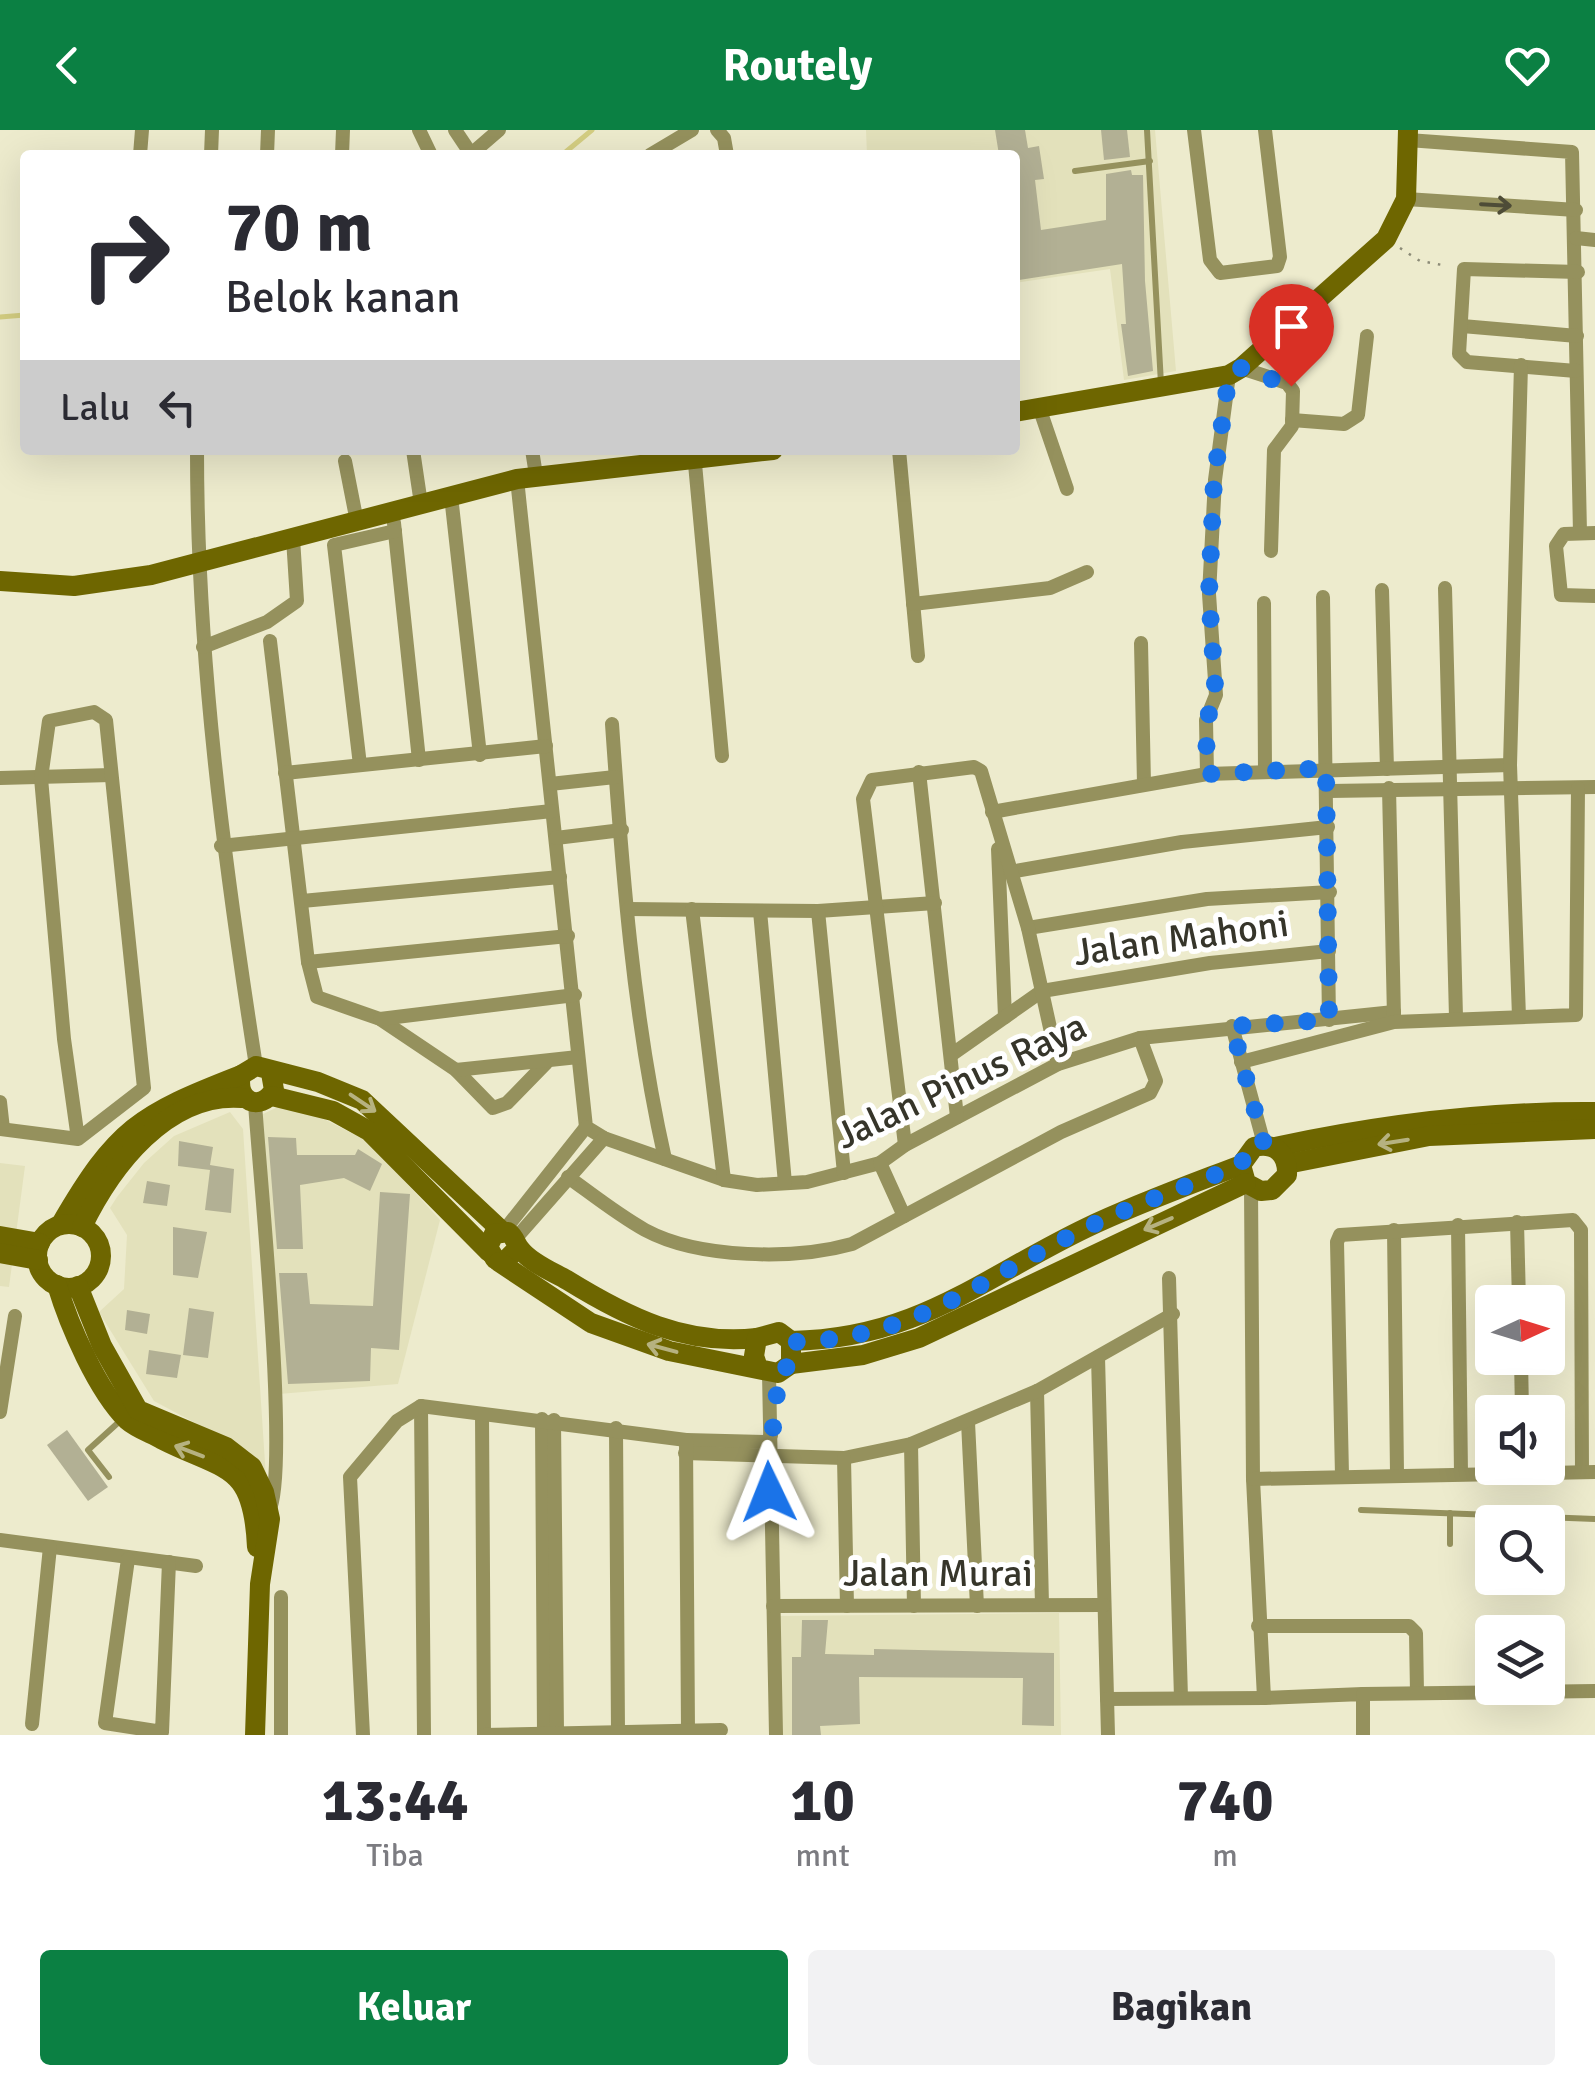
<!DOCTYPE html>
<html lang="id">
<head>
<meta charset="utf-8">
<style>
  body { margin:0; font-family:Signika,sans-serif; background:#f2f2f3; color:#2b2b33; height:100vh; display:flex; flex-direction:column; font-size:38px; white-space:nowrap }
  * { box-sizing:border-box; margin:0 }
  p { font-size:32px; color:#7c7c81 }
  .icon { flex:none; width:55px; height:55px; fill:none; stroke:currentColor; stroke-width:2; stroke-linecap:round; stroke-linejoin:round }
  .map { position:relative; height:1605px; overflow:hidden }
  .details { display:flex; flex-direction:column; background:#fff; flex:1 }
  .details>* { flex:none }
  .hud { position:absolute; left:20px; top:20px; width:1000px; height:305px; border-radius:10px; box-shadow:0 10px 40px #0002; background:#fff; color:#2b2b33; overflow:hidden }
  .needle { width:65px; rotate:86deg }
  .controls { position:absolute; left:1475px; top:1155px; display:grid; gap:20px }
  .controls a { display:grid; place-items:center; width:90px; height:90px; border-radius:10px; background:#fff; box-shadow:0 10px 40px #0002; font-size:50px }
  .pin { position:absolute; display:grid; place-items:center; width:85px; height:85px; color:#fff; margin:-102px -42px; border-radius:50% 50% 50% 0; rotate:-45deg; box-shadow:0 0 10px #0007 }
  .pin .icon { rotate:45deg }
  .me { position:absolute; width:110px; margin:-55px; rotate:358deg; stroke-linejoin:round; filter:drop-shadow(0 0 8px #0008) }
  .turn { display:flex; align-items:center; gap:35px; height:210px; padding:0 40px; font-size:45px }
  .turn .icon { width:130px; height:130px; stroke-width:2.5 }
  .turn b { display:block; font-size:70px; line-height:85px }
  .then { display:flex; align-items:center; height:95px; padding:0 40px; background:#0003; gap:20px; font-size:38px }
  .eta { display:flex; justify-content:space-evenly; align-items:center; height:170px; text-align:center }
  .eta b { font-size:60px; font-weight:800; line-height:70px }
  .primary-button { display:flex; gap:20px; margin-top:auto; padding:20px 40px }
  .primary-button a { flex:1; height:115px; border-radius:10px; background:#0b8043; color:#fff; font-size:40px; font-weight:800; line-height:115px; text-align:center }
  .primary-button a+a { background:#f2f2f3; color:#2b2b33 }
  header { display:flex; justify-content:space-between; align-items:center; height:130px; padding:0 40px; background:#0b8043; color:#fff; font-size:45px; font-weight:800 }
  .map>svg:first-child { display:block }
  .built { fill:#e3e1bb }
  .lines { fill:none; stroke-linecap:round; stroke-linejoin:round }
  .stream { stroke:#d4ce82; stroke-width:5 }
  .building { fill:#b2b094 }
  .path { stroke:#8c8b77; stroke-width:2.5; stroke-dasharray:2.5 8; stroke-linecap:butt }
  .lane { stroke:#95915d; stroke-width:6 }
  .street { stroke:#95915d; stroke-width:14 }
  .secondary { stroke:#6e6600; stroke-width:20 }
  .oneway { stroke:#4e4c37 }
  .oneway2 { stroke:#b6b280 }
  .route { stroke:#1a73e8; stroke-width:18; stroke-dasharray:0 32.4 }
  .labels { text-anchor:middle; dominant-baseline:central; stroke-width:10; stroke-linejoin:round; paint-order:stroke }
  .street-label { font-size:38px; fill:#36352a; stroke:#fff }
</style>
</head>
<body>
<header><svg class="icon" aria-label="back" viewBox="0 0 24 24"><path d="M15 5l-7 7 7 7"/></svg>Routely<svg class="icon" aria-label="heart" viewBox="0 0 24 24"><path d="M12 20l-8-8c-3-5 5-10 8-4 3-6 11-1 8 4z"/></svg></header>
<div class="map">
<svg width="1595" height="1605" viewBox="0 0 1595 1605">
  <rect width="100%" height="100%" fill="#edebcd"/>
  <g class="built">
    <polygon points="866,0 1155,0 1176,241 1124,250 1110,139 1015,153 1015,25 867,25"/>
    <polygon points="282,975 306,980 369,1012 440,1090 398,1254 279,1264 261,985"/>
    <polygon points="230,982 243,999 266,1348 250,1322 154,1271 99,1182 124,1159 127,1105 110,1078 117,1067 144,1033 174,1006"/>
    <polygon points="0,1033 25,1036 9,1157 0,1156"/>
    <polygon points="1059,1483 1061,1605 782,1605 779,1486"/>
  </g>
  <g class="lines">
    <g class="stream">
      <polyline points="562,25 592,0"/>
      <polyline points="0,187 25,185"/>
    </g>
  </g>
  <g class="building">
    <polygon points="995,0 1025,0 1028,18 1039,16 1044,49 1035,50 1041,100 1106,90 1106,44 1131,40 1132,45 1143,45 1145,151 1153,241 1128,246 1121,194 1126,194 1122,134 1019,150 1015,25 999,25"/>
    <polygon points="1101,0 1127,0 1130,27 1104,30"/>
    <polygon points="268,1007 296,1008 297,1025 355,1025 358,1019 382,1034 370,1061 344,1048 300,1055 303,1119 277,1119"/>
    <polygon points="179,1011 213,1017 210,1035 234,1039 231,1083 205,1080 210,1040 178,1036"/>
    <polygon points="147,1051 170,1055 167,1076 143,1073"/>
    <polygon points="380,1062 410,1064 399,1220 371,1218 370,1251 288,1254 279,1143 307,1143 310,1174 373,1176"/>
    <polygon points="173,1097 207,1102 198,1148 173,1145"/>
    <polygon points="189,1178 214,1182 208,1228 183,1225"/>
    <polygon points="127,1180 150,1184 147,1204 125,1200"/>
    <polygon points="149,1220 181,1225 177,1248 146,1244"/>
    <polygon points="67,1300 108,1357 88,1371 47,1315"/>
    <polygon points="802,1490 828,1490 825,1524 874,1525 874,1519 1054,1523 1054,1596 1022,1595 1023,1548 859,1547 860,1594 820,1596 821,1605 792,1605 792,1527 801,1527"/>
  </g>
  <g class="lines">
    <polyline class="path" points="1400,118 1420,131 1448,136"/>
    <g class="lane">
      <polyline points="1147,0 1161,254"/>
      <polyline points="1075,41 1150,31"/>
      <polyline points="109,1347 88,1320 120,1291"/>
      <polyline points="1361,1380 1595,1389"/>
      <polyline points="1450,1383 1450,1414"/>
    </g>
    <g class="street">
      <polyline points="419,0 431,25"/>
      <polyline points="455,0 471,24"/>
      <polyline points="717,0 724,8 727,25"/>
      <polyline points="1194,0 1210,130 1220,143 1277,136 1280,127 1265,0"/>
      <polyline points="1408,10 1572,22 1580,403"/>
      <polyline points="140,25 142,0"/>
      <polyline points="211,25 212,0"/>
      <polyline points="267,25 268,0"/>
      <polyline points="342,25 343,0"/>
      <polyline points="470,25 499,0"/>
      <polyline points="650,25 692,0"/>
      <polyline points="1406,69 1576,80"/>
      <polyline points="1576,108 1595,110"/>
      <polyline points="1462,196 1577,206"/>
      <polyline points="1241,238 1287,253 1293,261 1292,296 1274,320 1271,421"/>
      <polyline points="1576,241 1467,232 1459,224 1464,139 1578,142"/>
      <polyline points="1039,277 1067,359"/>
      <polyline points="1292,290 1344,294 1358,285 1367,206"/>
      <path d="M 197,320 C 197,528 224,731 256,936"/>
      <polyline points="413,320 421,374"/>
      <polyline points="532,320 536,345"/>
      <polyline points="899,320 918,526"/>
      <polyline points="694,323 722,626"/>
      <polyline points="345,331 357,392"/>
      <polyline points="517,349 586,997 604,1008 724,1050 757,1055 807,1052 880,1033 905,1015 1058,934 1140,908 1394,882"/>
      <polyline points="451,366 480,625"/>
      <polyline points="394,393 419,630"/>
      <polyline points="1595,403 1564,404 1556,416 1561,465 1595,466"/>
      <polyline points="1445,458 1456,887"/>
      <polyline points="1382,460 1387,639"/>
      <polyline points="1323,467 1329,890"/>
      <polyline points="1264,473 1265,641"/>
      <polyline points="913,474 1050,458 1087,442"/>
      <polyline points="270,511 308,832 317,867 380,889 456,940 493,978 507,973 546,933"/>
      <polyline points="1141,513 1144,654"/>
      <polyline points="203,517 267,492 297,471 293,408"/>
      <path d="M 612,594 C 622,738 633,888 665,1029"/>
      <polyline points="360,635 334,415 395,401"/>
      <polyline points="919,642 957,987"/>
      <polyline points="285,643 546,616"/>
      <polyline points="1207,644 1206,590 1216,565 1209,464 1215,350 1229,245"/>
      <polyline points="0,648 111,645"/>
      <polyline points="550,654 615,647"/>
      <polyline points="1389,658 1394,887"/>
      <polyline points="1329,661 1595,657"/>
      <polyline points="992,682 1207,644 1510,635"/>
      <polyline points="556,708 622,700"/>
      <polyline points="221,716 552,681"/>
      <polyline points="998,719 1005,887"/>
      <polyline points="1010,742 1182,712 1328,697"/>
      <polyline points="302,771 560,747"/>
      <polyline points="628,779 818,781 935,773"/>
      <polyline points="692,779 724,1050"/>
      <polyline points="760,781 785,1053"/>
      <polyline points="818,781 844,1043"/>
      <polyline points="1028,798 1207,769 1330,762"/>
      <polyline points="308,832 568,806"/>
      <polyline points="1519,887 1510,635 1521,235"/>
      <polyline points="380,889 575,865"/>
      <polyline points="1232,896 1264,1014"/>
      <polyline points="951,925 1042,861 1210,833 1329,821"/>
      <polyline points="1241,932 1394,892 1576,885 1578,658"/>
      <polyline points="456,940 578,927"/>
      <polyline points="0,972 3,999"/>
      <path d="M 255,973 C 259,1039 290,1341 269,1381"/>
      <polyline points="0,999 78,1009 144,958 106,590 94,582 49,591 41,648 64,909 78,1009"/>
      <polyline points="905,1015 863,669 872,650 974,637 981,641 1028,798 1058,934"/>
      <polyline points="880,1033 904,1086"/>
      <path d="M 568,1047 C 593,1065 618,1085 645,1100 C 699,1129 795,1130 852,1114 L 1061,1002 L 1150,963 L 1156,951 L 1140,908"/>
      <polyline points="1251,1057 1253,1349 1264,1568 1363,1564 1363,1605"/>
      <polyline points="1517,1092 1519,1172"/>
      <polyline points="1458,1095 1461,1344"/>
      <polyline points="1394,1100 1397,1343"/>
      <polyline points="503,1102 586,997"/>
      <polyline points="516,1108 604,1008"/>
      <polyline points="1169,1148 1181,1568"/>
      <polyline points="1098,1227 1108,1605"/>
      <polyline points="1521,1228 1522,1282"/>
      <polyline points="769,1243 776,1605"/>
      <polyline points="1037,1261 1042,1475"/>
      <polyline points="421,1276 424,1605"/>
      <polyline points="0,1282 15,1186"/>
      <polyline points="482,1284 484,1605"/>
      <polyline points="542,1289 544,1604"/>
      <polyline points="554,1290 557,1603"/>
      <polyline points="968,1292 977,1476"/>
      <polyline points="616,1298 618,1602"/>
      <polyline points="686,1310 768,1312 771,1305"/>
      <polyline points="911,1314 914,1476"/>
      <polyline points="685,1323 844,1328 911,1314 1037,1261 1173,1184"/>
      <polyline points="844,1328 847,1476"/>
      <polyline points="1342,1345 1337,1112 1340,1105 1573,1090 1581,1100 1582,1342"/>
      <polyline points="1253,1349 1595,1342"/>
      <polyline points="0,1410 196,1436"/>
      <polyline points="128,1429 105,1593 162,1602 169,1432"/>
      <polyline points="281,1467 281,1605"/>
      <polyline points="773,1476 1104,1475"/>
      <polyline points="1258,1496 1409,1496 1416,1503 1417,1563"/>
      <polyline points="1363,1564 1595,1561"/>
      <polyline points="1107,1569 1264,1568"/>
      <polyline points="32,1594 50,1417"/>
      <polyline points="363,1605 350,1347 397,1291 421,1276 686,1310 688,1600"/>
      <polyline points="484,1605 721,1600"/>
    </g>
    <g class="secondary">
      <polyline points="1015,282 1229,245 1241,238 1386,109 1406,69 1408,0"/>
      <polyline points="0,451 74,456 151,445 517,349 773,320"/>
      <path d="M 271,943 L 274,960 C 260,983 235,971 241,945 L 256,936 L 318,952 L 362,970 L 503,1102"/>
      <polyline points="272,966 333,981 369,1001 489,1122"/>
      <path d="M 1275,1017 C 1382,994 1485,981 1595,982"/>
      <polyline points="1287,1034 1429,1006 1595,999"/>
      <path d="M 61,1094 C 117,998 138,985 241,945"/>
      <circle cx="69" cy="1126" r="32"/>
      <path d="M 82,1097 C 111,1037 167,962 242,968"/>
      <polyline points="0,1106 40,1113"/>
      <path d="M 518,1118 L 504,1132 L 495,1129 L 488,1117 L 494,1104 L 508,1102 C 516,1108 515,1114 521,1120 C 531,1133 553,1142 567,1150 C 627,1187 685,1216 757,1208"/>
      <polyline points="0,1123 38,1130"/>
      <polyline points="499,1132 591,1193 669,1221 778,1243 791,1234 791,1211 779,1202 757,1208 754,1226 757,1235"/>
      <path d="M 57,1155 C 69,1195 97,1260 127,1290 C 136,1298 150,1303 161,1309 C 226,1342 253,1332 257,1417"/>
      <polyline points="78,1156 102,1216 138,1280 226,1317 252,1337 264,1362 270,1389 260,1454 255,1605"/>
      <path d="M 791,1211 C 917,1209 980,1149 1086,1098 C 1136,1074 1189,1055 1241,1035 L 1254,1017 C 1275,1012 1288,1024 1287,1045 L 1272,1060 L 1261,1061 L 1246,1053 L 1241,1035"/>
      <polyline points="791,1234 863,1225 919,1208 1246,1053"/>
    </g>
  </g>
  <defs><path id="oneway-shaft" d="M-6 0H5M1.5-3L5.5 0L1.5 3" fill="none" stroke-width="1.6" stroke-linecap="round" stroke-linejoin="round" transform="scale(2.5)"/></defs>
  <use class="oneway" href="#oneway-shaft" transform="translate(1496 75) rotate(3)"/>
  <g class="oneway2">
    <use href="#oneway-shaft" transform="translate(363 973) rotate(34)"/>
    <use href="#oneway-shaft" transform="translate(1393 1012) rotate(171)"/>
    <use href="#oneway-shaft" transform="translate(1158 1094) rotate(157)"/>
    <use href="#oneway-shaft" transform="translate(662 1218) rotate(-165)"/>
    <use href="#oneway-shaft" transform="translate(189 1321) rotate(-159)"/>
  </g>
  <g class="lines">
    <path class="route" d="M 769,1362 C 767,1319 777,1286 778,1243 L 791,1234 L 792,1212 C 917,1209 980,1149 1086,1098 C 1136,1074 1189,1055 1241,1035 L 1246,1022 L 1264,1014 L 1232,896 L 1329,890 L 1326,638 L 1207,644 L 1206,590 L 1216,570 L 1209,464 L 1214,350 L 1229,245 L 1241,238 L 1291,256"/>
  </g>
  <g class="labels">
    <g class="street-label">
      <text transform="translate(1181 808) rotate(-8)">Jalan Mahoni</text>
      <text transform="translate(961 951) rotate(-25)">Jalan Pinus Raya</text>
      <text x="938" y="1443">Jalan Murai</text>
    </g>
  </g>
</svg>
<div class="controls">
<a><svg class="needle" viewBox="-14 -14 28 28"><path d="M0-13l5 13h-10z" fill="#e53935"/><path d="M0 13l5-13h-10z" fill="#7c7c81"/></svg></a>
<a><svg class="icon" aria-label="sound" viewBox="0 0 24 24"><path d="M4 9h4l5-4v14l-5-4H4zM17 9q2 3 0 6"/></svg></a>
<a><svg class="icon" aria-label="search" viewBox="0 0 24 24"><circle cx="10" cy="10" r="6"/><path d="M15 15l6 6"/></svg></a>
<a><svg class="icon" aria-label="layers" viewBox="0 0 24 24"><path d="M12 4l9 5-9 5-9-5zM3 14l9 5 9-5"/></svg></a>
</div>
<div class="pin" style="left:1291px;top:256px;background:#d93025"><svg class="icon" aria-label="arrive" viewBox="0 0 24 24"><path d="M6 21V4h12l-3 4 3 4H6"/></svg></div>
<svg class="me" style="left:769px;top:1362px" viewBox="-20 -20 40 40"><path d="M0-17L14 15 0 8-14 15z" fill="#1a73e8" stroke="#fff" stroke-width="4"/></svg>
<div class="hud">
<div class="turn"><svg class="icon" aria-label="right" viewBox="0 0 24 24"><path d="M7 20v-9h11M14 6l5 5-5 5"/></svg><div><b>70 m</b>Belok kanan</div></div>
<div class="then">Lalu<svg class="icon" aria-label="left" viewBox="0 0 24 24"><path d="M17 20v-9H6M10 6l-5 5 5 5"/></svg></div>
</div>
</div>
<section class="details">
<div class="eta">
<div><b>13:44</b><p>Tiba</p></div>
<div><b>10</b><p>mnt</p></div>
<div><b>740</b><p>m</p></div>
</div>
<div class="primary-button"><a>Keluar</a><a>Bagikan</a></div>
</section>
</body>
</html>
